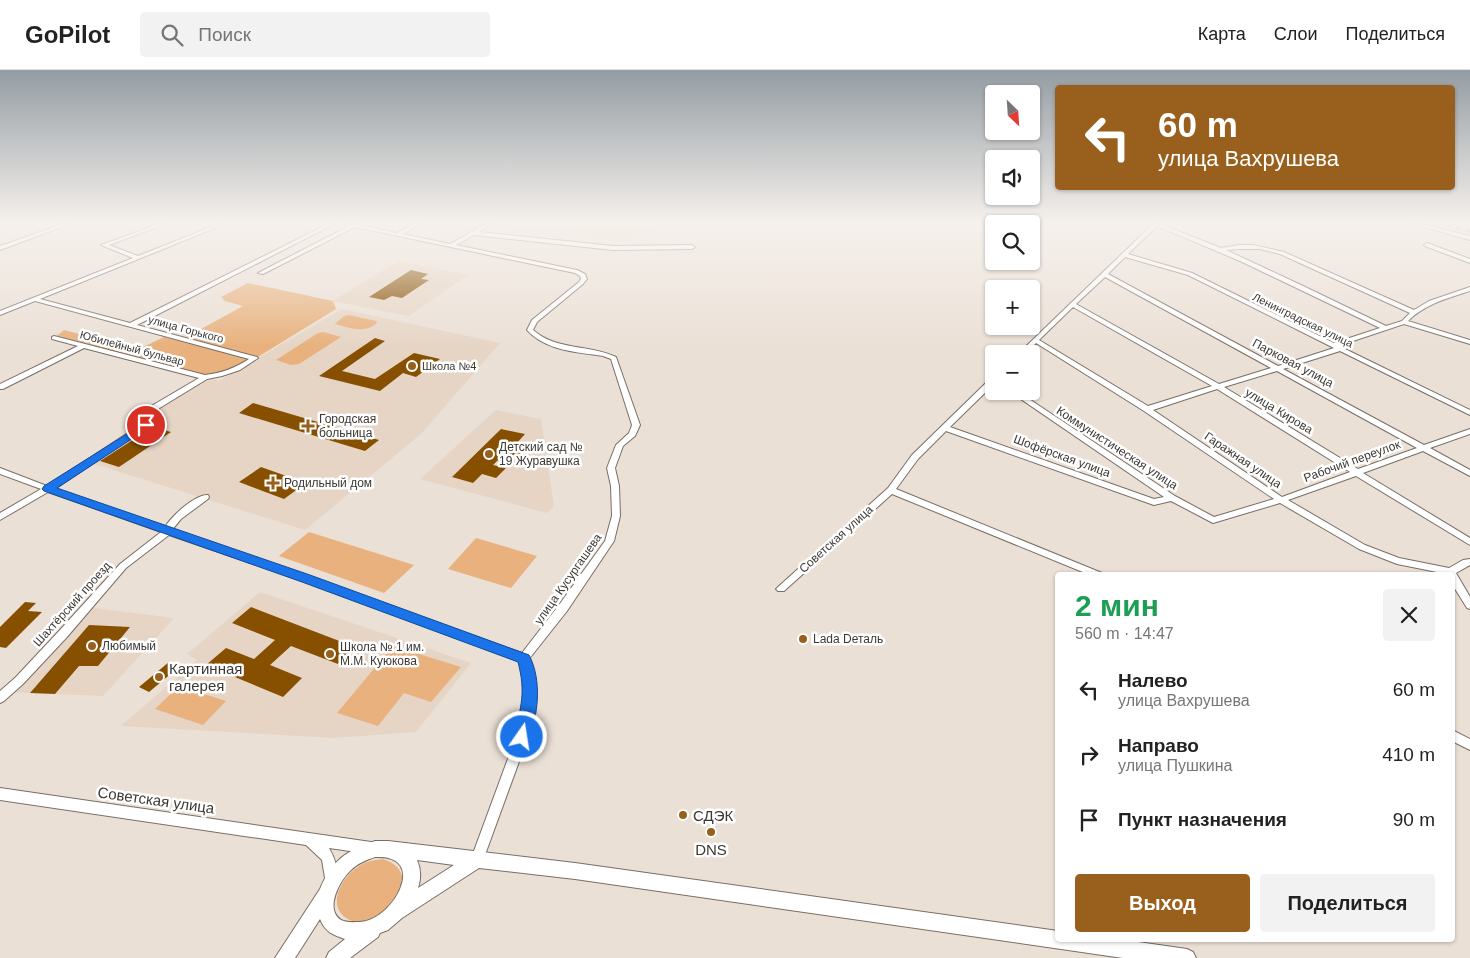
<!DOCTYPE html>
<html lang="ru">
<head>
<meta charset="utf-8">
<style>
  body { margin:0; font-family:Arial,sans-serif; background:#f2f2f2; color:#222; height:100vh; display:flex; flex-direction:column; font-size:19px; white-space:nowrap }
  * { box-sizing:border-box; margin:0 }
  p { font-size:16px; color:#767676 }
  .icon { flex:none; width:28px; height:28px; fill:none; stroke:currentColor; stroke-width:2; stroke-linecap:round; stroke-linejoin:round }
  .map { position:relative; flex:1; overflow:hidden }
  .side { position:absolute; left:1055px; top:502px; width:400px; height:370px; display:flex; flex-direction:column; background:#fff; border-radius:5px; box-shadow:0 1px 4px #0004 }
  .side>* { flex:none }
  .banner { position:absolute; left:1055px; top:15px; width:400px; height:105px; border-radius:5px; box-shadow:0 1px 4px #0004; background:#99601d; color:#fff; overflow:hidden }
  .needle { width:32px; rotate:155deg }
  .controls { position:absolute; left:985px; top:15px; display:grid; gap:10px }
  .controls a { display:grid; place-items:center; width:55px; height:55px; border-radius:5px; background:#fff; box-shadow:0 1px 4px #0004; font-size:25px }
  .pin { position:absolute; display:grid; place-items:center; width:42px; height:42px; color:#fff; margin:-21px; border:2px solid #fff; border-radius:50%; box-shadow:0 1px 5px #0007 }
  .me { position:absolute; width:55px; margin:-28px; rotate:13deg; stroke-linejoin:round; filter:drop-shadow(0 0 4px #0008) }
  .turn { display:flex; align-items:center; gap:18px; height:105px; padding:0 20px; font-size:22px }
  .turn .icon { width:65px; height:65px; stroke-width:2.5 }
  .turn b { display:block; font-size:35px; line-height:42px }
  .round { display:grid; place-items:center; flex:none; width:52px; height:52px; border-radius:5px; background:#f2f2f2 }
  .head { display:flex; align-items:center; justify-content:space-between; height:85px; padding:0 20px }
  h1 { font-size:30px; font-weight:700; line-height:38px; color:#1e9e55 }
  .primary-button { display:flex; gap:10px; margin-top:auto; padding:10px 20px }
  .primary-button a { flex:1; height:58px; border-radius:5px; background:#99601d; color:#fff; font-size:20px; font-weight:700; line-height:58px; text-align:center }
  .primary-button a+a { background:#f2f2f2; color:#222 }
  ul { padding:0; list-style:none }
  li { display:flex; align-items:center; gap:15px; height:65px; padding:0 20px }
  li div { flex:1 }
  li b { display:block; font-size:19px }
  li em { font-style:normal }
  header { display:flex; align-items:center; gap:30px; box-sizing:border-box; height:70px; padding:0 25px; background:#fff; border-bottom:1px solid #e0e0e0 }
  header strong { font-size:24px }
  nav { display:flex; gap:28px; margin-inline-start:auto; font-size:18px }
  .search { width:350px; height:45px; background:#f2f2f2; display:flex; align-items:center; gap:12px; box-sizing:border-box; padding:0 18px; border-radius:5px; color:#767676; font-size:19px }
  .map>svg:first-child { display:block }
  .built { fill:#e6d5c5 }
  .green { fill:#e8b17d }
  .building { fill:#874f00 }
  .lines { fill:none; stroke-linecap:round; stroke-linejoin:round }
  .minor-casing { stroke:#786e65; stroke-width:2 }
  .major-casing { stroke:#786e65; stroke-width:2 }
  .minor { fill:#fff; fill-rule:evenodd }
  .major { fill:#fff; fill-rule:evenodd }
  .rail-casing { stroke:#938b84; stroke-width:3 }
  .rail { stroke:#fff; stroke-width:2; stroke-dasharray:5; stroke-linecap:butt }
  .route { fill:#1a73e8; stroke:#114b97 }
  .poi-dot { fill:#99601d; stroke:#fff; stroke-width:2 }
  .labels { text-anchor:middle; dominant-baseline:central; stroke-width:5; stroke-linejoin:round; paint-order:stroke }
  .far-street-label { font-size:11px; fill:#3c3834; stroke:#fff }
  .far-poi-label { font-size:11px; fill:#3c3834; stroke:#fff; text-anchor:start }
  .street-label { font-size:12px; fill:#3c3834; stroke:#fff }
  .poi-label { font-size:12px; fill:#3c3834; stroke:#fff; text-anchor:start }
  .near-poi-label { font-size:15px; fill:#3c3834; stroke:#fff; text-anchor:start }
  .near-street-label { font-size:15px; fill:#3c3834; stroke:#fff }
</style>
</head>
<body>
<header>
<strong>GoPilot</strong>
<div class="search"><svg class="icon" aria-label="search" viewBox="0 0 24 24"><circle cx="10" cy="10" r="6"/><path d="M15 15l6 6"/></svg>Поиск</div>
<nav><a>Карта</a><a>Слои</a><a>Поделиться</a></nav>
</header>
<div class="map">
<svg width="1470" height="888" viewBox="0 0 1470 888">
  <rect width="100%" height="100%" fill="#ebe0d6"/>
  <g class="built">
    <polygon points="504,154 679,154 624,172 494,159"/>
    <polygon points="398,191 468,205 409,246 333,231"/>
    <polygon points="342,239 500,273 421,364 305,460 88,392 146,355 134,350 205,307 219,311"/>
    <polygon points="496,340 541,349 554,436 547,443 420,409"/>
    <polygon points="260,522 471,593 416,662 334,668 121,656 197,590 187,584"/>
    <polygon points="86,537 174,548 103,626 7,622"/>
  </g>
  <g class="green">
    <polygon points="248,213 333,231 336,239 238,299 205,307 54,268 64,260 139,279 168,265 183,269 243,236 225,231 221,227"/>
    <path d="M 349,245 L 376,251 L 377,253 C 364,264 350,258 335,254 L 344,246 Z"/>
    <polygon points="323,262 341,267 299,294 291,295 276,290 318,263"/>
    <polygon points="309,462 414,495 384,523 279,486"/>
    <polygon points="476,468 537,486 511,518 448,499"/>
    <polygon points="393,576 461,597 431,632 404,623 378,656 337,643"/>
    <polygon points="179,616 226,631 203,655 155,639"/>
    <path d="M 383,789 C 433,805 375,868 346,848 C 326,834 343,806 358,797 C 366,791 374,790 383,789 Z"/>
  </g>
  <g class="building">
    <polygon points="411,200 428,204 421,209 429,210 402,228 392,226 384,230 369,227"/>
    <polygon points="375,268 385,271 342,301 375,309 414,283 440,289 416,307 403,303 380,321 319,306"/>
    <polygon points="253,333 379,370 365,381 239,343"/>
    <polygon points="153,357 171,362 119,397 100,391"/>
    <polygon points="501,359 525,364 517,373 528,376 518,386 505,383 493,395 506,398 496,408 482,404 473,413 452,407"/>
    <polygon points="261,397 306,413 284,429 239,412"/>
    <polygon points="25,532 36,533 28,541 42,542 6,578 0,577 0,557"/>
    <polygon points="251,537 355,577 338,594 291,576 270,595 302,608 283,627 206,595 226,578 254,589 275,570 232,553"/>
    <polygon points="89,555 130,557 98,596 79,596 55,624 30,623"/>
    <polygon points="169,592 179,597 149,622 139,617"/>
  </g>
  <g class="lines">
    <g class="minor-casing">
      <g id="minor">
        <polygon points="63,154 70,154 0,180 0,176"/>
        <path d="M 159,154 L 166,154 L 109,175 L 138,186 L 218,154 L 225,154 L 40,229 L 130,253 L 328,154 L 334,154 L 137,255 L 257,287 L 258,288 L 240,300 L 222,306 L 207,309 L 140,350 L 150,355 L 55,419 L 165,457 C 171,447 195,424 208,425 L 209,427 L 208,429 L 181,449 L 172,460 L 309,507 L 522,583 L 559,535 L 605,471 L 612,446 L 611,416 L 607,398 L 616,375 L 629,363 L 632,355 L 611,289 L 603,286 C 577,282 546,281 527,260 L 532,250 L 579,212 L 581,209 L 580,206 L 575,203 L 355,157 L 263,204 L 258,203 L 349,156 L 345,154 L 356,154 L 397,163 L 414,154 L 419,154 L 403,164 L 450,174 L 486,154 L 491,154 L 479,162 L 613,176 L 692,175 L 695,177 L 692,179 L 613,180 L 474,165 L 456,175 L 577,200 L 585,204 L 587,209 L 583,214 L 537,252 L 533,260 C 557,281 589,274 616,287 L 640,355 L 635,366 L 623,376 L 615,398 L 619,416 L 620,446 L 614,471 L 567,541 L 529,589 L 536,613 L 535,634 L 528,667 L 482,793 L 477,795 L 472,793 L 471,789 L 516,667 L 523,634 L 526,613 L 519,591 L 303,511 L 169,465 L 126,498 L 67,567 L 23,614 L 4,631 L 0,633 L 0,621 L 15,608 L 59,561 L 120,494 L 161,462 L 48,422 L 0,450 L 0,443 L 41,419 L 0,404 L 0,398 L 47,416 L 140,355 L 130,350 L 131,348 L 199,308 L 84,278 L 3,319 L 0,319 L 0,314 L 78,276 L 52,269 L 52,267 L 54,266 L 205,305 C 222,303 235,298 249,289 L 35,231 L 0,245 L 0,241 L 133,188 L 101,175 Z"/>
        <path d="M 1153,154 L 1160,154 L 1221,178 L 1239,175 L 1253,175 L 1284,182 L 1414,240 L 1429,231 L 1470,217 L 1470,221 C 1448,228 1425,234 1408,251 L 1470,270 L 1470,274 L 1404,254 L 1341,275 L 1341,277 L 1470,340 L 1470,345 L 1340,281 L 1283,299 L 1424,375 L 1470,359 L 1470,364 L 1430,378 L 1470,400 L 1470,406 L 1423,381 L 1363,403 L 1470,468 L 1470,475 L 1356,406 L 1288,430 L 1365,475 L 1399,488 L 1449,498 L 1463,490 L 1470,489 L 1470,495 L 1456,503 L 1470,527 L 1470,539 L 1467,538 L 1452,514 L 1452,505 L 1397,494 L 1359,479 L 1280,433 L 1213,453 L 1171,431 L 1154,435 L 1151,434 L 946,361 L 918,389 L 896,419 L 1102,503 L 1104,505 L 1090,505 L 892,424 L 784,521 L 778,521 L 776,519 L 778,517 L 888,418 L 912,385 L 991,308 L 994,308 L 994,314 L 950,357 L 1154,429 L 1164,427 L 1009,321 L 1017,321 L 1175,426 L 1214,447 L 1274,429 L 1144,341 L 1036,273 L 1025,284 L 1018,284 ZM 1157,156 L 1240,191 L 1380,258 L 1334,273 L 1192,203 L 1128,184 ZM 1239,179 L 1260,179 L 1280,184 L 1410,243 L 1402,251 L 1386,256 L 1301,215 L 1226,180 ZM 1125,187 L 1188,205 L 1334,278 L 1278,296 L 1108,204 ZM 1105,207 L 1271,298 L 1219,314 L 1076,234 ZM 1073,237 L 1212,316 L 1148,336 L 1039,270 ZM 1277,301 L 1417,378 L 1358,399 L 1224,317 ZM 1217,319 L 1350,402 L 1282,427 L 1153,340 Z"/>
        <polygon points="1413,154 1421,154 1470,166 1470,170"/>
        <polygon points="1427,173 1470,189 1470,193 1425,176 1424,175"/>
        <polygon points="1452,660 1470,669 1470,680 1452,671"/>
        <path d="M 0,718 L 371,772 L 376,774 L 377,778 L 376,782 L 371,784 L 329,778 C 335,788 340,803 336,814 L 331,816 L 326,814 L 322,790 L 306,775 L 0,730 Z"/>
      </g>
    </g>
    <g class="major-casing">
      <path id="major" d="M 375,771 L 388,771 L 575,793 L 1058,861 L 1058,870 L 1124,870 L 1187,879 L 1193,882 L 1196,888 L 1123,888 L 575,809 L 479,798 L 402,848 L 388,860 L 380,863 L 378,867 L 350,888 L 326,888 L 329,882 L 345,869 C 333,865 325,862 320,849 L 295,888 L 275,888 L 320,819 C 332,790 346,781 375,771 ZM 375,787 C 430,784 393,851 360,852 C 354,852 347,853 341,850 C 324,839 340,810 351,800 C 358,793 367,790 375,787 ZM 417,790 L 454,795 L 418,818 C 421,809 421,799 417,790 Z"/>
    </g>
    <use href="#minor" class="minor"/>
    <use href="#major" class="major"/>
    <g class="rail-casing">
      <polyline id="rail" points="1441,154 1470,161"/>
    </g>
    <use href="#rail" class="rail"/>
  </g>
  <linearGradient id="sky" x2="0" y2="1"><stop stop-color="#949da3"/><stop offset="0.55" stop-color="#f6f1ed"/><stop offset="1" stop-color="#f6f1ed" stop-opacity="0"/></linearGradient>
  <rect width="1470" height="278" fill="url(#sky)"/>
  <path class="route" d="M 146,352 L 150,353 L 150,357 L 57,418 L 310,505 L 529,585 C 542,609 539,647 527,671 L 522,673 L 516,671 L 514,667 C 521,636 526,623 518,592 L 302,512 L 44,421 L 42,419 L 44,416 Z"/>
  <g class="poi-dot">
    <circle cx="412" cy="296" r="5"/>
    <path d="M305.5 348.5h5v5h5v5h-5v5h-5v-5h-5v-5h5z"/>
    <circle cx="489" cy="384" r="5"/>
    <path d="M270.5 405.5h5v5h5v5h-5v5h-5v-5h-5v-5h5z"/>
    <circle cx="803" cy="569" r="5"/>
    <circle cx="92" cy="576" r="5"/>
    <circle cx="330" cy="584" r="5"/>
    <circle cx="159" cy="607" r="5"/>
    <circle cx="683" cy="745" r="5"/>
    <circle cx="711" cy="762" r="5"/>
  </g>
  <g class="labels">
    <g class="far-street-label">
      <text transform="translate(1303 250) rotate(26)">Ленинградская улица</text>
      <text transform="translate(186 259) rotate(15)">улица Горького</text>
      <text transform="translate(132 278) rotate(15)">Юбилейный бульвар</text>
    </g>
    <g class="far-poi-label">
      <text x="422" y="296">Школа №4</text>
    </g>
    <g class="street-label">
      <text transform="translate(1293 293) rotate(28)">Парковая улица</text>
      <text transform="translate(1279 341) rotate(31)">улица Кирова</text>
      <text transform="translate(1117 378) rotate(33)">Коммунистическая улица</text>
      <text transform="translate(1062 386) rotate(20)">Шофёрская улица</text>
      <text transform="translate(1243 390) rotate(34)">Гаражная улица</text>
      <text transform="translate(1352 391) rotate(-20)">Рабочий переулок</text>
      <text transform="translate(836 469) rotate(-42)">Советская улица</text>
      <text transform="translate(568 509) rotate(-55)">улица Кусургашева</text>
      <text transform="translate(72 534) rotate(-48)">Шахтёрский проезд</text>
    </g>
    <g class="poi-label">
      <text x="319" y="349">Городская<tspan x="319" dy="14">больница</tspan></text>
      <text x="499" y="377">Детский сад №<tspan x="499" dy="14">19 Журавушка</tspan></text>
      <text x="284" y="413">Родильный дом</text>
      <text x="813" y="569">Lada Dеталь</text>
      <text x="102" y="576">Любимый</text>
      <text x="340" y="577">Школа № 1 им.<tspan x="340" dy="14">М.М. Куюкова</tspan></text>
    </g>
    <g class="near-poi-label">
      <text x="169" y="598">Картинная<tspan x="169" dy="17">галерея</tspan></text>
      <text x="693" y="745">СДЭК</text>
      <text x="711" y="779" text-anchor="middle">DNS</text>
    </g>
    <g class="near-street-label">
      <text transform="translate(156 730) rotate(8)">Советская улица</text>
    </g>
  </g>
</svg>
<div class="controls">
<a><svg class="needle" viewBox="-14 -14 28 28"><path d="M0-13l5 13h-10z" fill="#e53935"/><path d="M0 13l5-13h-10z" fill="#767676"/></svg></a>
<a><svg class="icon" aria-label="sound" viewBox="0 0 24 24"><path d="M4 9h4l5-4v14l-5-4H4zM17 9q2 3 0 6"/></svg></a>
<a><svg class="icon" aria-label="search" viewBox="0 0 24 24"><circle cx="10" cy="10" r="6"/><path d="M15 15l6 6"/></svg></a>
<a>+</a>
<a>−</a>
</div>
<div class="pin" style="left:146px;top:355px;background:#d93025"><svg class="icon" aria-label="arrive" viewBox="0 0 24 24"><path d="M6 21V4h12l-3 4 3 4H6"/></svg></div>
<svg class="me" style="left:522px;top:667px" viewBox="-20 -20 40 40"><circle r="17" fill="#1a73e8" stroke="#fff" stroke-width="3"/><path d="M0-11L8 9 0 5-8 9z" fill="#fff"/></svg>
<div class="banner">
<div class="turn"><svg class="icon" aria-label="left" viewBox="0 0 24 24"><path d="M17 20v-9H6M10 6l-5 5 5 5"/></svg><div><b>60 m</b>улица Вахрушева</div></div>
</div>
<section class="side">
<div class="head"><div><h1>2 мин</h1><p>560 m · 14:47</p></div><a class="round"><svg class="icon" aria-label="close" viewBox="0 0 24 24"><path d="M6 6l12 12M18 6L6 18"/></svg></a></div>
<ul>
<li><svg class="icon" aria-label="left" viewBox="0 0 24 24"><path d="M17 20v-9H6M10 6l-5 5 5 5"/></svg><div><b>Налево</b><p>улица Вахрушева</p></div><em>60 m</em></li>
<li><svg class="icon" aria-label="right" viewBox="0 0 24 24"><path d="M7 20v-9h11M14 6l5 5-5 5"/></svg><div><b>Направо</b><p>улица Пушкина</p></div><em>410 m</em></li>
<li><svg class="icon" aria-label="arrive" viewBox="0 0 24 24"><path d="M6 21V4h12l-3 4 3 4H6"/></svg><div><b>Пункт назначения</b></div><em>90 m</em></li>
</ul>
<div class="primary-button"><a>Выход</a><a>Поделиться</a></div>
</section>
</div>
</body>
</html>
